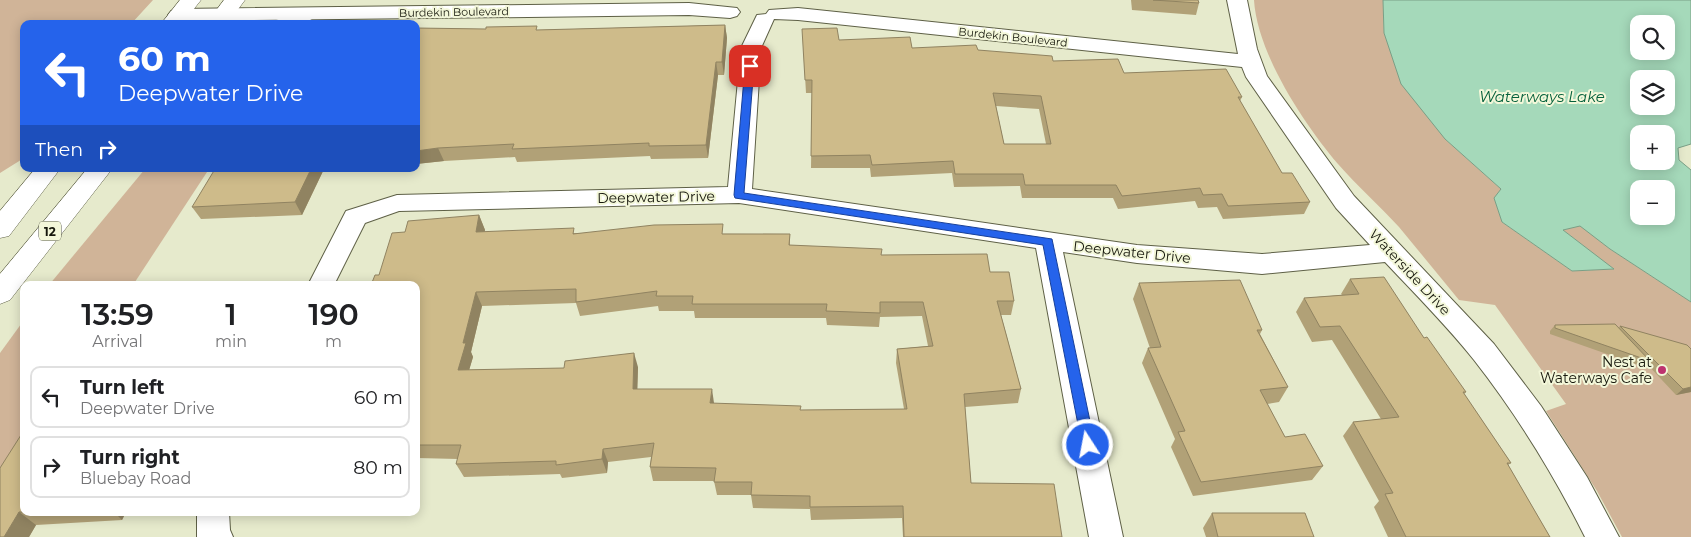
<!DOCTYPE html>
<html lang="en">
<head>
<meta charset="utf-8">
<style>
  body { margin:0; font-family:Montserrat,sans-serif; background:#f2f2f2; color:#202124; height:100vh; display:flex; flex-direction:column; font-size:19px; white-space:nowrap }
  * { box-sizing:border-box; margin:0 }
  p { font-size:16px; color:#757577 }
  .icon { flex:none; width:28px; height:28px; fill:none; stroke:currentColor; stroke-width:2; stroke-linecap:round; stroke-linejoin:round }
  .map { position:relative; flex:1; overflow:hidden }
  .sheet { position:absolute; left:20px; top:281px; width:400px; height:235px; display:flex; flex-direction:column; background:#fff; border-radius:10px; box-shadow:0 2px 12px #0003 }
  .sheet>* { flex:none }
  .hud { position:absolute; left:20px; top:20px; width:400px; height:152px; border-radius:10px; box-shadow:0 2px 12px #0003; background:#2563eb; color:#fff; overflow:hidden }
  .controls { position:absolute; left:1630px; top:15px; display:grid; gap:10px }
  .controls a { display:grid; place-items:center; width:45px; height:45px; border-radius:10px; background:#fff; box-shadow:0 2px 12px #0003; font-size:25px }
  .pin { position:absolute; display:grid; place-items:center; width:42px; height:42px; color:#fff; margin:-21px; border-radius:10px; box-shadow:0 2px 8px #0006 }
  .me { position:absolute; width:55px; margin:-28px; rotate:349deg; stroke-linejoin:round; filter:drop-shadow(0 0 4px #0008) }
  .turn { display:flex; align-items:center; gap:18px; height:105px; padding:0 15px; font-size:22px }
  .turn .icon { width:65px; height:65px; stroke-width:2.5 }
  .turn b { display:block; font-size:35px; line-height:42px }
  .then { display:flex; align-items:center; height:48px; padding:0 15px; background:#0003; gap:10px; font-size:19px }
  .eta { display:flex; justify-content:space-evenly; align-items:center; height:85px; text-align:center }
  .eta b { font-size:30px; font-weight:600; line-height:35px }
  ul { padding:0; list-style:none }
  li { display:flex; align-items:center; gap:15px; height:62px; margin:0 10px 8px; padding:0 5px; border:2px solid #e0e0e0; border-radius:10px }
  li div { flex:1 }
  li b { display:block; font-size:19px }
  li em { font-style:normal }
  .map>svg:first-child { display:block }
  .green { fill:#d0b498 }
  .water { fill:#a5d9ba; stroke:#7a9f86; fill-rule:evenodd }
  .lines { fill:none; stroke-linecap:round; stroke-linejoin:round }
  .minor-casing { stroke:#5e6046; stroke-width:2 }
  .primary-casing { stroke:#5e6046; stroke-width:1 }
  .minor { fill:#fff; fill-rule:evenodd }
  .primary { fill:#fff; fill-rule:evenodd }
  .wall { fill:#b1a177; fill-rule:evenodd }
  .shaded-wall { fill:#908361 }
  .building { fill:#cebb8a; stroke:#908361; fill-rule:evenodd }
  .route { fill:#2563eb; stroke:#184099 }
  .poi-dot { fill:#bd336f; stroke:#f3f7d9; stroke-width:2 }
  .labels { text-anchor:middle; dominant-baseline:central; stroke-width:4; stroke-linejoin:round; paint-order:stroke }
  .far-street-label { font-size:11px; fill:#16170c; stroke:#f3f7d9 }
  .shield { fill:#f3f7d9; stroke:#585a4a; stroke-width:1 }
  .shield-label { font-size:12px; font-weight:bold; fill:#16170c }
  .street-label { font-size:14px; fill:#16170c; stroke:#f3f7d9 }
  .poi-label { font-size:14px; fill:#16170c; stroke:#f3f7d9; text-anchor:end }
  .water-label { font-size:15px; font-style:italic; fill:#05613c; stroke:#f3f7d9 }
</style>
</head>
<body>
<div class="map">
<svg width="1691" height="537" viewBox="0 0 1691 537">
  <rect width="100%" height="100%" fill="#e6eacc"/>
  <g class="green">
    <polygon points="0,0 153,0 131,24 24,24 24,158 0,173"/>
    <path d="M 1254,0 L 1383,0 L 1384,33 L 1445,139 L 1501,189 L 1502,222 L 1572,271 L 1613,269 L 1563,230 L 1580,225 L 1610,249 L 1691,302 L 1691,537 L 1622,537 L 1597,491 L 1546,411 L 1566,404 L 1495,305 L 1459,300 C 1439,276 1419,251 1399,227 C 1379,205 1357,186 1338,164 C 1304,124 1257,53 1254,0 Z"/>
    <polygon points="145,169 209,169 133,285 49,285"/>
    <polygon points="24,320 24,451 0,487 0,353"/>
  </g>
  <path class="water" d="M 1383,0 L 1691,0 L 1691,144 L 1678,148 L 1679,160 L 1691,170 L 1691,302 L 1610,249 L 1580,226 L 1563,230 L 1614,269 L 1572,271 L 1502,222 L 1494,198 L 1501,189 L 1445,139 L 1401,84 L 1384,33 ZM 1639,24 L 1666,24 L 1666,51 L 1639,51 ZM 1639,79 L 1666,79 L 1666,106 L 1639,106 ZM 1639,134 L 1666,134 L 1666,161 L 1639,161 ZM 1639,189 L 1666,189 L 1666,216 L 1639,216 Z"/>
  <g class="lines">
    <g class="minor-casing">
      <g id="minor">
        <path d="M 1227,0 L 1247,0 L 1257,49 L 1267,76 L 1354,196 L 1494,344 L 1541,406 L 1587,477 L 1619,537 L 1585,537 C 1554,475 1517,415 1474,360 C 1447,326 1415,294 1385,262 L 1262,274 L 1137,263 L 1063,252 L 1123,537 L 1089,537 L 1036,248 L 739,203 L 399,211 L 365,223 L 334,285 L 308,285 L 346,211 L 397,195 L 728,187 L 741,48 L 757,15 L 766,14 L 769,10 L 798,8 L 1238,54 ZM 774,19 L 798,20 L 1242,67 L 1246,77 L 1336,208 L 1370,245 L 1262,254 L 1137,245 L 752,189 L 761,48 Z"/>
        <polygon points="689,3 737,8 740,12 737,16 730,18 689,15 178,21 171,19 168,15 171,11 178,9"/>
        <polygon points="197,512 229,512 230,530 233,537 197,537"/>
      </g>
    </g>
    <g class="primary-casing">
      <g id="primary">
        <polygon points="180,0 201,0 182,24 161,24"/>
        <polygon points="224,0 245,0 227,24 206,24"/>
        <path d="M 307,8 L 314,10 L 317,14 C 308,27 287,24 273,24 L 276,20 Z"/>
        <polygon points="35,169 60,169 9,236 0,238 0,211"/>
        <polygon points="87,169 112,169 10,300 0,304 0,274"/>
      </g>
    </g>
    <use href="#minor" class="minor"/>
    <use href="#primary" class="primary"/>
  </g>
  <g class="wall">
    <polygon points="1131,0 1198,0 1199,3 1196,15 1132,10"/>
    <polygon points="725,25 727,38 724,75 718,75 708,158 651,159 650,156 517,162 515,157 444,161 416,164 416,28 538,30"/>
    <path d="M 839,40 L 912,48 L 978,50 L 1124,73 L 1242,97 L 1240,101 L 1282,173 L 1310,202 L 1304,214 L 1223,219 L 1217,207 L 1198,208 L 1195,201 L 1118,209 L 1113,198 L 1022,198 L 1020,186 L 954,187 L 952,173 L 871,177 L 870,168 L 811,168 L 812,93 L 806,93 L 803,41 ZM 996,106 L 1039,109 L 1046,144 L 1004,144 Z"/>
    <polygon points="324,169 302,215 201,219 192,207"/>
    <path d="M 479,215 L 485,230 L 484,232 L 576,233 L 790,234 L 790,245 L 881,255 L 990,272 L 1014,301 L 1011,315 L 1001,315 L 1021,389 L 1018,403 L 965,407 L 971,483 L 1062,537 L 903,537 L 902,518 L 811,520 L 810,509 L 753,508 L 751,495 L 717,495 L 714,481 L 653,481 L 650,467 L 651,457 L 608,462 L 607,473 L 562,478 L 560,474 L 464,477 L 456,464 L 458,459 L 417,458 L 416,460 L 416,285 L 379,275 L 405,232 ZM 576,303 L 580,316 L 658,306 L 659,311 L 694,311 L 695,318 L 826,318 L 827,325 L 879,327 L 880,317 L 922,316 L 928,346 L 897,349 L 896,363 L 904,409 L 801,410 L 714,404 L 637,389 L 638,367 L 469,370 L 473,357 L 471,352 L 482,306 Z"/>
    <polygon points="1350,279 1424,338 1466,392 1464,394 1511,463 1508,465 1550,537 1388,537 1374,507 1379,501 1343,436 1353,422 1381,419 1332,340 1312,342 1296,312 1304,298 1342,295 1341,294"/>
    <polygon points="1139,283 1262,330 1260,334 1288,387 1279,402 1267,404 1285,437 1323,466 1312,480 1193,496 1171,447 1175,439 1142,363 1148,348 1150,348 1133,299"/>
    <polygon points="1555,325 1618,328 1620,326 1691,392 1676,395 1647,364 1644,367 1550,334 1550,331"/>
    <polygon points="24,435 24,512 126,512 122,520 36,525 29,537 0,537"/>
    <polygon points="1212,513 1314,537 1206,537 1203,528"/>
  </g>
  <g class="shaded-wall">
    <polygon points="725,25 727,38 724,75 722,62"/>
    <polygon points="716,62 718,75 708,158 706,145"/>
    <polygon points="438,148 444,161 416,164 416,151"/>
    <polygon points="311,169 324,169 302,215 295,202"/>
    <polygon points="479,215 485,230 482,247 476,232"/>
    <polygon points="476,292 482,306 471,352 473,357 465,384 458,370 463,343"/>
    <polygon points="634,353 638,367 637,403 633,389"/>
    <polygon points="1691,387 1691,392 1676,395 1683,389"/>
    <polygon points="712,389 714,403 710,403"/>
    <polygon points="603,449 608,462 607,473 602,459"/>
    <polygon points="19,512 36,525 29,537 4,537"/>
    <polygon points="114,512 126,512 122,520"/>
  </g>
  <g class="building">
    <polygon points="1153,0 1198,0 1199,3"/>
    <polygon points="725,25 722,62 716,62 706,145 649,146 649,143 512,149 514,144 438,148 416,151 416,28 486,29 486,27 537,26 536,30"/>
    <path d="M 837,28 L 839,40 L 910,37 L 912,48 L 976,45 L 978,50 L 1052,56 L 1053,61 L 1118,59 L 1124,73 L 1226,69 L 1242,97 L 1238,97 L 1282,173 L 1292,173 L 1310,202 L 1228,206 L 1222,194 L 1203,195 L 1200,188 L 1122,196 L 1116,185 L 1025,185 L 1023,174 L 955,174 L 953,161 L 872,165 L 870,155 L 811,156 L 812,80 L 805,80 L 802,29 ZM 993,93 L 1041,96 L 1051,144 L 1004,144 Z"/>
    <polygon points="215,169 311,169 295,202 192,207"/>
    <path d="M 479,215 L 476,232 L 574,228 L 573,234 L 654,225 L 723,224 L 722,234 L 790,234 L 789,245 L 882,249 L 881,255 L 987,254 L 990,272 L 1009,272 L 1014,301 L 997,301 L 1021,389 L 964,394 L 971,483 L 1054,484 L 1062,537 L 904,537 L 903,506 L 810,507 L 810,496 L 751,495 L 752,482 L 714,482 L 716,468 L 650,467 L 654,443 L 603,449 L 602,459 L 556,465 L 556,461 L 456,464 L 461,445 L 416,445 L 416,285 L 371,285 L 375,275 L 379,275 L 392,233 L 405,232 L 408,221 ZM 576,289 L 576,302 L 657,291 L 656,296 L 693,296 L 692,304 L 827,304 L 826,311 L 880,313 L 880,302 L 923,302 L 933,346 L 897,349 L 907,409 L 800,410 L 801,406 L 710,403 L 712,389 L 633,389 L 634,353 L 565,361 L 564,368 L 458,370 L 466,343 L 463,343 L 476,292 Z"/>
    <polygon points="1384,277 1424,338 1427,337 1466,392 1463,392 1511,463 1507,463 1550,537 1406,537 1385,494 1393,493 1353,422 1399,417 1340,326 1320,327 1304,298 1359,294 1350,279"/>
    <polygon points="1240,280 1262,330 1257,330 1288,387 1260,390 1285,437 1305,434 1323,466 1201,482 1178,432 1185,431 1148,348 1161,347 1139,283"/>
    <polygon points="1615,324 1650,361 1555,328 1555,325"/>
    <polygon points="1620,326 1687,345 1691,349 1691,387 1683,389"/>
    <polygon points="21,435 24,435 24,512 19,512 4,537 0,537 0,468"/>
    <polygon points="1212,513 1305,513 1314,537 1218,537"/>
  </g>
  <polygon class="route" points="750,63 754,66 744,193 1052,239 1095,445 1093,449 1088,450 1084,449 1082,445 1043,245 735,198 734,195 745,66"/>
  <circle class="poi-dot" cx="1662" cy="370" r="5"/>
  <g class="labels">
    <g class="far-street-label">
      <text transform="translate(454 12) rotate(-1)">Burdekin Boulevard</text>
      <text transform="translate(1013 37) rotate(6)">Burdekin Boulevard</text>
    </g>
    <rect class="shield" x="39" y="221.5" width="22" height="19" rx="4"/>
    <g class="shield-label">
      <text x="50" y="231">12</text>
    </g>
    <g class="street-label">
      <text transform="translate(656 197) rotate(-1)">Deepwater Drive</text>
      <text transform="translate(1132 252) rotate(6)">Deepwater Drive</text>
      <text transform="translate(1410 272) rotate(47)">Waterside Drive</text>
    </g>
    <g class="poi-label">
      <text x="1652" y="362">Nest at<tspan x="1652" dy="16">Waterways Cafe</tspan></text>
    </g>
    <g class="water-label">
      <text x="1542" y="96">Waterways Lake</text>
    </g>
  </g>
</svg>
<div class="controls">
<a><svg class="icon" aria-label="search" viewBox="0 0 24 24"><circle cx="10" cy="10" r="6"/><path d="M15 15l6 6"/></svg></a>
<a><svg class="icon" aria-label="layers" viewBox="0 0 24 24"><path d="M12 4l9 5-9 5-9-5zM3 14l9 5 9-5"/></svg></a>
<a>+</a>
<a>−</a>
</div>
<div class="pin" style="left:750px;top:66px;background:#d93025"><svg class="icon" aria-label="arrive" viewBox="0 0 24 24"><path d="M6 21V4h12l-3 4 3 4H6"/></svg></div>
<svg class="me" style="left:1088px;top:445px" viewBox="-20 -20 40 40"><circle r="17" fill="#2563eb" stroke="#fff" stroke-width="3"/><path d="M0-11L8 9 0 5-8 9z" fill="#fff"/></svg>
<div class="hud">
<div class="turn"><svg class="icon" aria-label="left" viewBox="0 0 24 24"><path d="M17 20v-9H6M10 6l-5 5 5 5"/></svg><div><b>60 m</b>Deepwater Drive</div></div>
<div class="then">Then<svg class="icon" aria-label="right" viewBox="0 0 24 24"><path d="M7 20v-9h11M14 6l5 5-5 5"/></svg></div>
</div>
<section class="sheet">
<div class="eta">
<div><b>13:59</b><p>Arrival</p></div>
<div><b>1</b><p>min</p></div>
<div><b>190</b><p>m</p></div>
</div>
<ul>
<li><svg class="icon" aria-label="left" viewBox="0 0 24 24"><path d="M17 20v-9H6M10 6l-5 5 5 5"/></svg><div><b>Turn left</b><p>Deepwater Drive</p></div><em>60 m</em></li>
<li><svg class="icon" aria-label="right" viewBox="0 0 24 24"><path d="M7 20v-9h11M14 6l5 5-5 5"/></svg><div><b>Turn right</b><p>Bluebay Road</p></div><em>80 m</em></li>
</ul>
</section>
</div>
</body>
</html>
